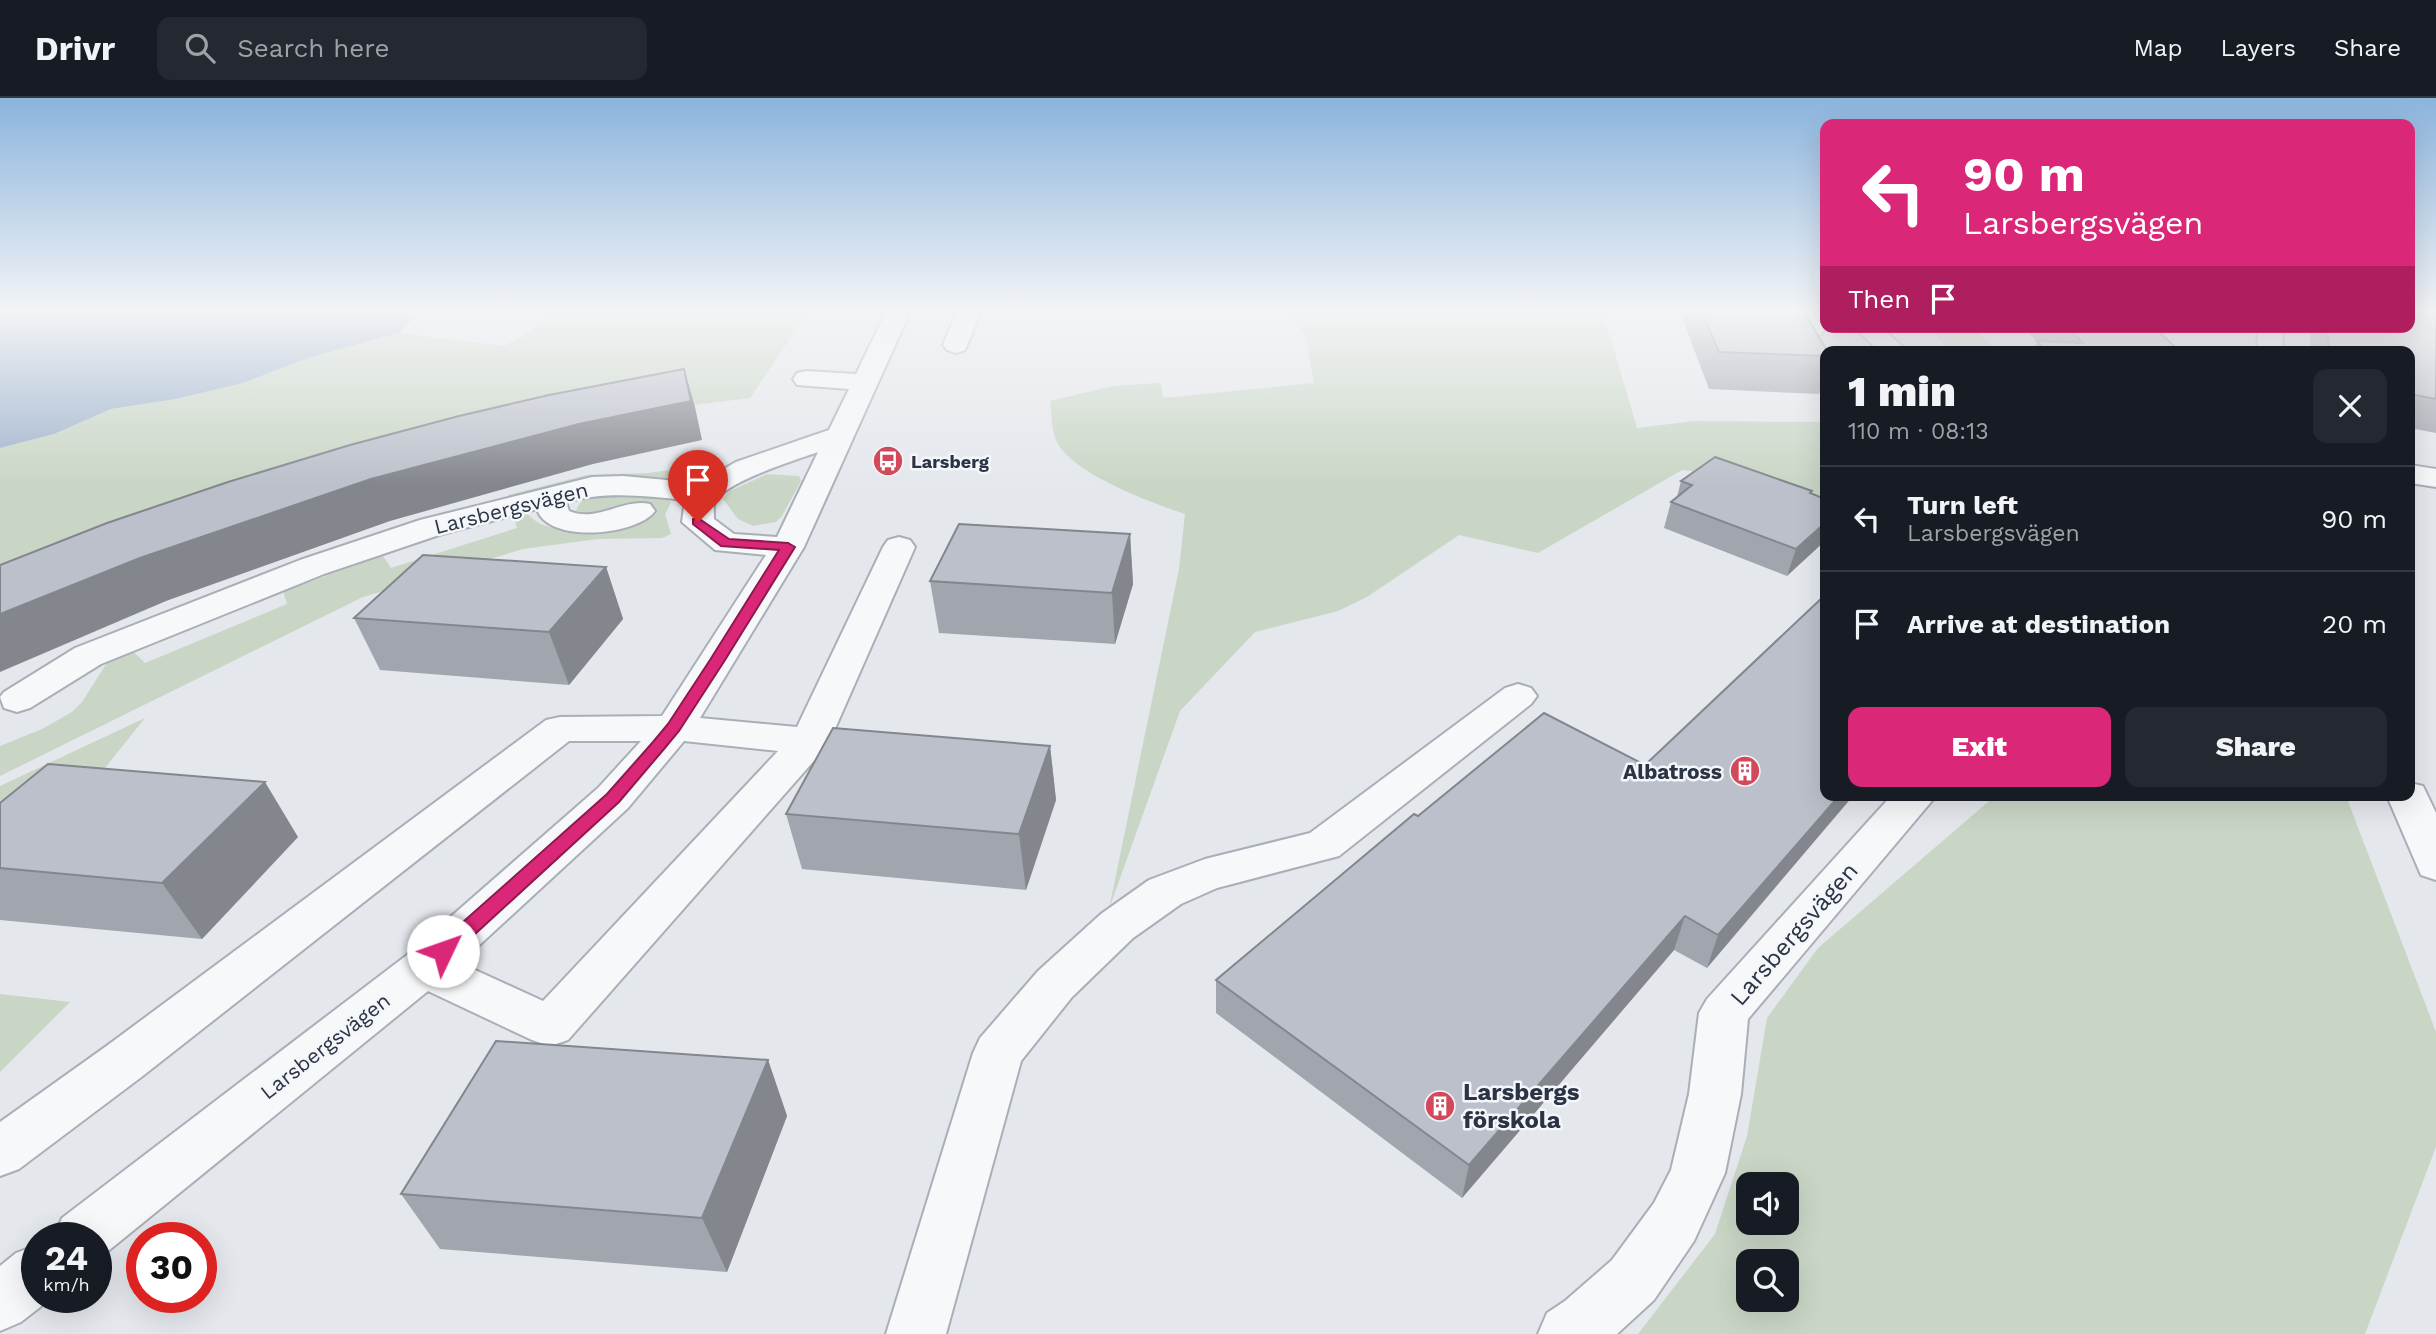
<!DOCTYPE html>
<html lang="en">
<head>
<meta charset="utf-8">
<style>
  body { margin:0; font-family:"Work Sans",sans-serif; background:#242831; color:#f1f3f6; height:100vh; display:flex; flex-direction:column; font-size:26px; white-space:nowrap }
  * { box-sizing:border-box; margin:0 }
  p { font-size:23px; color:#9ea1a6 }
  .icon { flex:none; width:38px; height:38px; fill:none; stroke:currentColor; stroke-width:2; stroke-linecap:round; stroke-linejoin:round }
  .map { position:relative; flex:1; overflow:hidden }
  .details { position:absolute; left:1820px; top:248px; width:595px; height:455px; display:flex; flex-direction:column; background:#171b24; border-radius:14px; box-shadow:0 7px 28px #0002 }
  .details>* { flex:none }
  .banner { position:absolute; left:1820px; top:21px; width:595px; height:214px; border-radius:14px; box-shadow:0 7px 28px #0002; background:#db2777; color:#fff; overflow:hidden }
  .controls { position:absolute; left:1736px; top:1074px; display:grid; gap:14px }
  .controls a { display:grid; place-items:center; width:63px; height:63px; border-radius:14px; background:#171b24; box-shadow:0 7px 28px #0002; font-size:35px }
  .speed { position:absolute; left:21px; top:1124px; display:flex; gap:14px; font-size:35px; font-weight:700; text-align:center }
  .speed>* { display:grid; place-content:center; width:91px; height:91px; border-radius:50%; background:#171b24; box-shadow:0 7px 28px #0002; line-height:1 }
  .speed small { font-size:18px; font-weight:400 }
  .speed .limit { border:10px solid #d22; background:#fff; color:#111 }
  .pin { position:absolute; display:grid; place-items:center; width:60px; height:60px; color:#fff; margin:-72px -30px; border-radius:50% 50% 50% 0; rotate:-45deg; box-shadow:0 0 7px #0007 }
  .pin .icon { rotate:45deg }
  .me { position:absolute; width:77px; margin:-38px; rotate:48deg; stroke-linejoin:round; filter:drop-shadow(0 0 5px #0008) }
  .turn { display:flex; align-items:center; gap:24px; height:147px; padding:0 28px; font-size:32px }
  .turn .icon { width:91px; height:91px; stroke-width:2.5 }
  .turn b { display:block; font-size:49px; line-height:60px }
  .then { display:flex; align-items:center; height:66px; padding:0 28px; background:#0003; gap:14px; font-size:26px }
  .round { display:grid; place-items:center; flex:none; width:74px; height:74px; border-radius:14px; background:#242831 }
  .head { display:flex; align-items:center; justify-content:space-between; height:119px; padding:0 28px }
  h1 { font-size:42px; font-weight:800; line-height:52px }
  .cta { display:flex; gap:14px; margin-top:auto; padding:14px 28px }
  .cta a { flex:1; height:80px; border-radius:14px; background:#db2777; color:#fff; font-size:28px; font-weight:800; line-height:80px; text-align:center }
  .cta a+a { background:#242831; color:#f1f3f6 }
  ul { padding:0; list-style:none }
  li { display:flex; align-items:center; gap:21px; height:105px; padding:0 28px; border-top:2px solid #363941 }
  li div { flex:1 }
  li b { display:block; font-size:26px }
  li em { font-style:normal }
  header { display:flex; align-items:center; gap:42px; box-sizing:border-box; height:98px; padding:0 35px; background:#171b24; border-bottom:2px solid #363941 }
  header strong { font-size:33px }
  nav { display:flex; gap:38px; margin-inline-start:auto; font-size:24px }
  .search { width:490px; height:63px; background:#242831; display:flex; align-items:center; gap:18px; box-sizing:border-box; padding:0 24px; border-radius:14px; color:#9ea1a6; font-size:26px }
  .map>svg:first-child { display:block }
  .green { fill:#c9d6c5; fill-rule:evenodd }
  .water { fill:#9fb4cc }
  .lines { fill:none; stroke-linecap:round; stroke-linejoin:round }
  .minor-casing { stroke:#a9aeb7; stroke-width:4 }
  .minor { fill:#f7f8fa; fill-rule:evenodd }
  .wall { fill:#a1a5ae }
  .shaded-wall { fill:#83868d }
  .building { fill:#bbc0ca; stroke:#83868d; stroke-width:2 }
  .route { fill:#db2777; stroke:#8e194d; stroke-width:2 }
  .labels { text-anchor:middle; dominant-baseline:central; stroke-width:5; stroke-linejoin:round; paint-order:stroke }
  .far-poi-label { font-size:18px; font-weight:bold; fill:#2b3445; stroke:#f4f6f9; text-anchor:start }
  .street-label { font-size:21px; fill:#2b3445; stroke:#f4f6f9 }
  .poi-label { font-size:21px; font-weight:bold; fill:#2b3445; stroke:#f4f6f9; text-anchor:end }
  .near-street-label { font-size:24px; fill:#2b3445; stroke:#f4f6f9 }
  .near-poi-label { font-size:24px; font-weight:bold; fill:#2b3445; stroke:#f4f6f9; text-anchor:start }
</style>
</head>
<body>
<header>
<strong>Drivr</strong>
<div class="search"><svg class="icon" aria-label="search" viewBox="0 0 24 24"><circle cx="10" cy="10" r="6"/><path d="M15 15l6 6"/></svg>Search here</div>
<nav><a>Map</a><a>Layers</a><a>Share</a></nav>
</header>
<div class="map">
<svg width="2436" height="1236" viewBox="0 0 2436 1236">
  <rect width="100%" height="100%" fill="#e4e7ec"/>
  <g class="green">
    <polygon points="555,214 808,214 750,300 670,310 0,508 0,350 54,336 111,311 176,301 243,285 311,259 399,235 505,248 544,224"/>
    <path d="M 1284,214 L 1603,214 L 1637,330 L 1694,323 L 1825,324 L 1825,414 L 1707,375 L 1682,372 L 1538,455 L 1459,437 L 1367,499 L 1338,513 L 1255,534 L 1180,613 L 1109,811 L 1179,471 L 1185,416 C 1152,405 1076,377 1058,346 C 1051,335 1052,316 1050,303 L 1113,288 L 1161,285 L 1163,300 L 1314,285 L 1305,236 Z"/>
    <polygon points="1931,230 1977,231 1992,250 1945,248"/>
    <polygon points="706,367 713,368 714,371 693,383 609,378 586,380 508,399 508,397 587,377 649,375"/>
    <polygon points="767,376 799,378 801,383 782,418 776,424 753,428 738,421 723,401 730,393"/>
    <path d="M 622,396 L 668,401 L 671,405 L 665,416 L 671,436 L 662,440 L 598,441 L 523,451 L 363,499 L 0,678 L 0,648 L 42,631 L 72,614 L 82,604 L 108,563 L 132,552 L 145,565 L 287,506 L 283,493 L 383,458 L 391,470 L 517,430 L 514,420 L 516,417 L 527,415 C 541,432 560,431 581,431 L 582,418 L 576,414 C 580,394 606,397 622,396 Z"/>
    <polygon points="145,620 96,681 0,739 0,688"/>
    <path d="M 1995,698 L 2346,698 L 2436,934 L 2436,1049 L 2365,1236 L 1638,1236 L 1715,1136 L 1747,1038 L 1767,920 L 1818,850 ZM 1748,1087 L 1787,1087 L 1787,1125 L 1748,1125 ZM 1748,1164 L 1787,1164 L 1787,1202 L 1748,1202 Z"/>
    <polygon points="0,896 70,904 0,974"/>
  </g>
  <polygon class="water" points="0,214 419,214 399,235 311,259 243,285 176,301 111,311 54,336 0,350"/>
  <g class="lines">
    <g class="minor-casing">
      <g id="minor">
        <path d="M 886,214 L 910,214 L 804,449 L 700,620 L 797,629 L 883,449 L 888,442 L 899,439 L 910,442 L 915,449 L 834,633 L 890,641 L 896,650 L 890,659 L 876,663 L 819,657 L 568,942 L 550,948 L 532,942 L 428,893 L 102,1158 L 96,1160 L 96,1139 L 54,1139 L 62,1120 L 407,857 L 598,690 L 641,643 L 569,643 L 144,977 L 19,1071 L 0,1078 L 0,1024 L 108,947 L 546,622 L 560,619 L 662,618 L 766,457 L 715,452 L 682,424 L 685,402 C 644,398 607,393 566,404 L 569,413 C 597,425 623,400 650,406 L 655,413 C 637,438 547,446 537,411 L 442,436 L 324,476 L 101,566 L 30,610 L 17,614 L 4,610 L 0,599 L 4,594 L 75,550 L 300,462 L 420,422 L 592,379 L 623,378 L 699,385 L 736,364 L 829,332 L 849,291 L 797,287 L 793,281 L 797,275 L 806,273 L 856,276 ZM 818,354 L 777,439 L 734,436 L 714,421 C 714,416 713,409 715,404 C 724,384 796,362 818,354 ZM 684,643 L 778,653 L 543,903 L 460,865 L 628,710 Z"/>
        <polygon points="957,214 981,214 965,252 956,255 947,252 943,247"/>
        <polygon points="1808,215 1825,215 1825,229 1821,237 1812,239 1803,237 1796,222 1799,217"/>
        <polygon points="1854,229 1881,229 1905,251 1903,254 1880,254"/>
        <polygon points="2258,229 2282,229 2283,254 2257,254"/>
        <polygon points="2410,367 2436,371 2436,389 2410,385"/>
        <polygon points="1518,586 1531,590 1537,598 1531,606 1339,758 1217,790 1181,806 1133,840 1072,899 1021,963 946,1236 886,1236 973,955 980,940 1038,873 1101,816 1149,782 1205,761 1310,735 1505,590"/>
        <polygon points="2410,685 2423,688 2436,715 2436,782 2421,777 2387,698 2410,698"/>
        <polygon points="1891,698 1936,698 1748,921 1741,996 1725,1075 1694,1143 1654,1202 1617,1236 1538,1236 1547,1215 1565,1203 1612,1162 1654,1105 1671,1072 1689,996 1699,915 1707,901"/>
        <polygon points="37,1147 37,1199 53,1199 21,1224 0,1233 0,1168 16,1155"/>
      </g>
    </g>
    <use href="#minor" class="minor"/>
  </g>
  <g class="wall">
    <polygon points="1680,214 1804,214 1825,254 1825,277 1819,296 1709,291"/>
    <polygon points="2436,214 2436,335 2410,330 2410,254 2311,254 2310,229 2410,229"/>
    <polygon points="2024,229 2154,229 2179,253 2179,254 2033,254 2037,244"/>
    <polygon points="1681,383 1812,396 1825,401 1787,478 1664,430 1671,404 1677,399"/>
    <polygon points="1130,436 1133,486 1115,546 939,535 930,483"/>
    <polygon points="606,469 623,521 569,587 380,572 354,520"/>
    <polygon points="1050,648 1056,702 1026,792 802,771 786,716"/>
    <polygon points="1645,667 1825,698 1707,870 1674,852 1462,1100 1216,915 1216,882 1418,718"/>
    <polygon points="0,705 298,739 202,841 0,822"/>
    <polygon points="768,962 787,1018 727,1174 440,1151 401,1096"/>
  </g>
  <g class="shaded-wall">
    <polygon points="684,271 695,309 702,342 593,366 390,423 166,503 0,574 0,516 140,460"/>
    <polygon points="1825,425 1825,443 1787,478 1796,451"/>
    <polygon points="1130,436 1133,486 1115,546 1112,495"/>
    <polygon points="606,469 623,521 569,587 549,534"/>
    <polygon points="1050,648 1056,702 1026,792 1019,736"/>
    <polygon points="265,684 298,739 202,841 162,785"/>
    <polygon points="1839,698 1853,698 1707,870 1718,837"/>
    <polygon points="1685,818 1674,852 1462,1100 1469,1067"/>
    <polygon points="768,962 787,1018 727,1174 702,1120"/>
  </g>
  <g class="building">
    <polygon points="1702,214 1804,214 1828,254 1825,254 1825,258 1719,254"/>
    <polygon points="2410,214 2436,214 2436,301 2410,296 2410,254 2329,254 2327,229 2410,229"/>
    <polygon points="2067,229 2154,229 2179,253 2113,250 2117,254 2046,254 2037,243 2083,245"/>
    <polygon points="684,271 691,303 579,326 371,381 140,460 0,516 0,467 107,425 228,384 350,347 459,318 549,297"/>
    <polygon points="1715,359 1812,393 1810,395 1825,401 1825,425 1796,451 1671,404 1692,387 1681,383"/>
    <polygon points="959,426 1130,436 1112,495 930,483"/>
    <polygon points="423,457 606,469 549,534 354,520"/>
    <polygon points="1825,497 1825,698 1839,698 1718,837 1685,818 1469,1067 1216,882 1414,716 1418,718 1544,615 1645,667"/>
    <polygon points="833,630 1050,648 1019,736 786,716"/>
    <polygon points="48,666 265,684 162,785 0,770 0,705"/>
    <polygon points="496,943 768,962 702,1120 401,1096"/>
  </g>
  <linearGradient id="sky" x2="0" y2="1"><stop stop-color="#8bb4dd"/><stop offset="0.55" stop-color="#f3f4f6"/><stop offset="1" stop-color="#f3f4f6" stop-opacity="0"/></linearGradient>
  <rect width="2436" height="387" fill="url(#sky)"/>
  <polygon class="route" points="698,420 729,441 788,445 795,449 725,562 679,633 664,651 619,704 450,859 443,861 436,859 433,853 436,848 607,696 653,644 668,626 710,562 779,452 721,448 693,426 693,421"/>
  <defs>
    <g id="bus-disc" transform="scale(1.575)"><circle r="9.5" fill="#d1495b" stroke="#f4f6f9"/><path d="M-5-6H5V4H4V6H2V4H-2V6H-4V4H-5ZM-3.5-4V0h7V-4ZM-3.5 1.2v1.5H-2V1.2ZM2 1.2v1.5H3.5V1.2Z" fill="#fff"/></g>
    <g id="building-disc" transform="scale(1.575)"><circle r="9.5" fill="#d1495b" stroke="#f4f6f9"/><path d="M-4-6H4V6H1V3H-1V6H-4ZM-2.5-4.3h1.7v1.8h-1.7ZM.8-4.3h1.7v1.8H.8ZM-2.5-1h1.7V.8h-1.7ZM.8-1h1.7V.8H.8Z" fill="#fff"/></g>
  </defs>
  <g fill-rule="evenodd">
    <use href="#bus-disc" x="888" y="363"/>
    <use href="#building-disc" x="1745" y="673"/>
    <use href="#building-disc" x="1440" y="1008"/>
  </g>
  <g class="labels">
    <g class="far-poi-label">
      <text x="911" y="363">Larsberg</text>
    </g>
    <g class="street-label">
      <text transform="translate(511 410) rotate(-14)">Larsbergsvägen</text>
      <text transform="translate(325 948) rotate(-38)">Larsbergsvägen</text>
    </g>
    <g class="poi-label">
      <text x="1722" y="673">Albatross</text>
    </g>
    <g class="near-street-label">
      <text transform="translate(1794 836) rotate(-49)">Larsbergsvägen</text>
    </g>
    <g class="near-poi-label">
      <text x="1463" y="994">Larsbergs<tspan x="1463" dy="28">förskola</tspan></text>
    </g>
  </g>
</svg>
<div class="controls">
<a><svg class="icon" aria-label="sound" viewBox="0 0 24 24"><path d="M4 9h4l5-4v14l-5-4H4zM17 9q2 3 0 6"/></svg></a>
<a><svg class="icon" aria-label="search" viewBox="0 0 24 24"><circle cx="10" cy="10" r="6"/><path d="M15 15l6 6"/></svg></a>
</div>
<div class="speed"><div>24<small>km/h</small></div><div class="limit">30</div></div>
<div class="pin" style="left:698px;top:424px;background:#d93025"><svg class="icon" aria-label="arrive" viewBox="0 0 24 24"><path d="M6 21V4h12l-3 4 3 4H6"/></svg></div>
<svg class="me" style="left:443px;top:853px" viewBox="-20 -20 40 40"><circle r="19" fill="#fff"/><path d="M0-13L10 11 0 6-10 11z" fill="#db2777"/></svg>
<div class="banner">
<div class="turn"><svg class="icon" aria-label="left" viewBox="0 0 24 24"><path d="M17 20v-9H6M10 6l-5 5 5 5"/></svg><div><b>90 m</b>Larsbergsvägen</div></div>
<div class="then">Then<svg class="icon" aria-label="arrive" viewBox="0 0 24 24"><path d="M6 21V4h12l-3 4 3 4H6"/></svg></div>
</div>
<section class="details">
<div class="head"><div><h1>1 min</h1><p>110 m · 08:13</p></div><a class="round"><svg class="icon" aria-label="close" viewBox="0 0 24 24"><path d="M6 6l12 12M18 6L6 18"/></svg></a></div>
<ul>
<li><svg class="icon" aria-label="left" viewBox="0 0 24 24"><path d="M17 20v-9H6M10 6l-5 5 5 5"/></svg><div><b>Turn left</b><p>Larsbergsvägen</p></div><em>90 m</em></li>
<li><svg class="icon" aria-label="arrive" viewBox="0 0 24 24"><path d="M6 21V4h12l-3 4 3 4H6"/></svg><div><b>Arrive at destination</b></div><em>20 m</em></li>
</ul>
<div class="cta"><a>Exit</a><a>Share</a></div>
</section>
</div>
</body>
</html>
